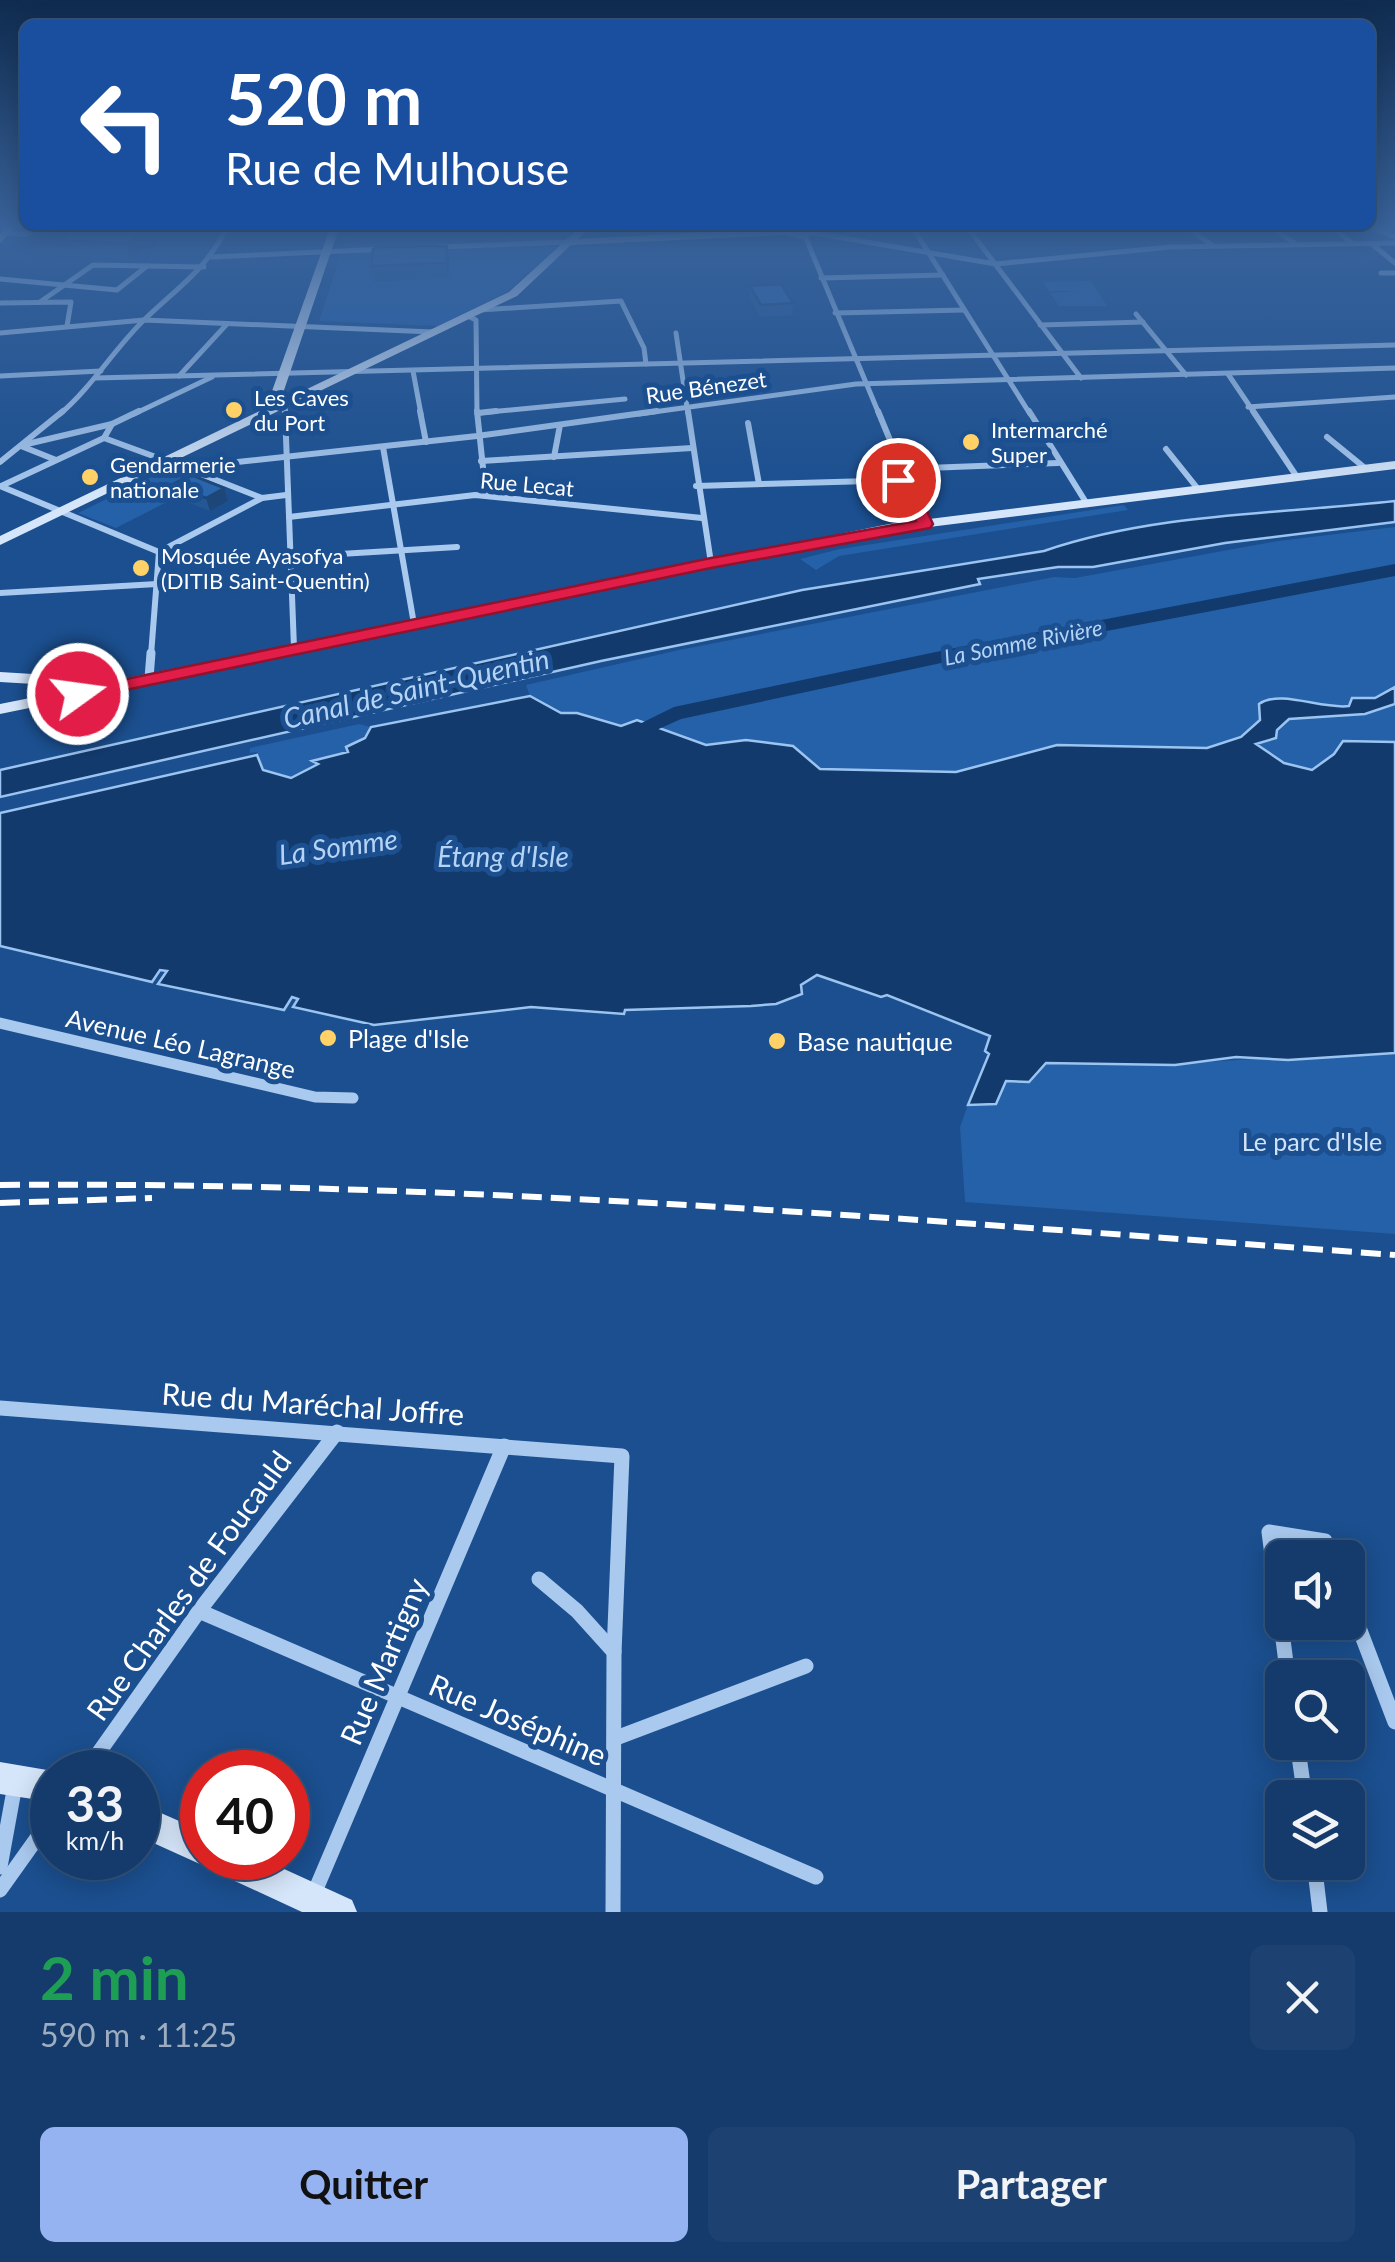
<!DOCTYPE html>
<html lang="fr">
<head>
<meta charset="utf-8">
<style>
  body { margin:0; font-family:Lato,sans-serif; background:#1d4271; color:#f1f3f6; height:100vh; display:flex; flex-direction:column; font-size:38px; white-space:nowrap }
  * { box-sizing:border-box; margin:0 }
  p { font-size:32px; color:#9dadc1 }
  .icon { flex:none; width:55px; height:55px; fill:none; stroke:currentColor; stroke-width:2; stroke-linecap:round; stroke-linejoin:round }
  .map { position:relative; height:1912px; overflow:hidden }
  .drawer { display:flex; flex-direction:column; background:#143b6b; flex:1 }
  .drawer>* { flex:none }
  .hud { position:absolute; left:20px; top:20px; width:1355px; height:210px; border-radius:15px; box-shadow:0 5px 25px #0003,0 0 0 2px #33557e; background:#1a4fa0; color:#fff; overflow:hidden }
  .fabs { position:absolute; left:1265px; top:1540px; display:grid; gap:20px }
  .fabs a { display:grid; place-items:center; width:100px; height:100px; border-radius:15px; background:#143b6b; box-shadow:0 5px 25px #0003,0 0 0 2px #33557e; font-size:50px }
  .speed { position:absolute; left:30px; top:1750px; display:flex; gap:20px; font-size:50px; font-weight:700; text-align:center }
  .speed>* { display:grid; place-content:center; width:130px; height:130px; border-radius:50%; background:#143b6b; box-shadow:0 5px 25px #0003,0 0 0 2px #33557e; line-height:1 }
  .speed small { font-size:25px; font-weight:400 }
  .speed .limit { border:15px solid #d22; background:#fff; color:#111 }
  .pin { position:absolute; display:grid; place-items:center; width:85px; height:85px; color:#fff; margin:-42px; border:5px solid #fff; border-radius:50%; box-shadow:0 2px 10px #0007 }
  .me { position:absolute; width:110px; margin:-55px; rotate:76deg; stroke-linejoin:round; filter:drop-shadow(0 0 8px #0008) }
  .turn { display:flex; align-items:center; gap:35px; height:210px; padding:0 40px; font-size:45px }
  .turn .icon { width:130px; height:130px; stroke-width:2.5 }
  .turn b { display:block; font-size:70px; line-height:85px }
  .round { display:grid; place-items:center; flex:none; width:105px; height:105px; border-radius:15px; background:#1d4271 }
  .summary { display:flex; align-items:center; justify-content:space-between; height:170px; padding:0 40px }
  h1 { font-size:60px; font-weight:700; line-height:75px; color:#1e9e55 }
  .action { display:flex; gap:20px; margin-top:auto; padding:20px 40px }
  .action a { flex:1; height:115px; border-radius:15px; background:#95b2f1; color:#111; font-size:40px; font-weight:700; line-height:115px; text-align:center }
  .action a+a { background:#1d4271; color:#f1f3f6 }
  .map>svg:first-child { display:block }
  .green { fill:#2461a8 }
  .water { fill:#123a6d; stroke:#9cc4f0; stroke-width:2.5 }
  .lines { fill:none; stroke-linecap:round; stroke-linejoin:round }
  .river { fill:#123a6d; fill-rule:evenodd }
  .street-far4 { stroke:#a9c9ee; stroke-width:5 }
  .street-far3 { stroke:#a9c9ee; stroke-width:6 }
  .street-far2 { stroke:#a9c9ee; stroke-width:9 }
  .street-far1 { stroke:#a9c9ee; stroke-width:11 }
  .street { stroke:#a9c9ee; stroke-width:15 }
  .secondary { fill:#d6e6fa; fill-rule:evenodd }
  .rail { stroke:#fff; stroke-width:6; stroke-dasharray:20 9; stroke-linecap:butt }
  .wall { fill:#245895 }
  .shaded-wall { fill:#1d4779 }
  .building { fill:#2a66ad; stroke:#1d4779; stroke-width:2.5 }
  .route { fill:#e11d48; stroke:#92132f; stroke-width:2.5 }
  .poi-dot { fill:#ffd166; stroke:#1b4f8f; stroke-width:4 }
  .labels { text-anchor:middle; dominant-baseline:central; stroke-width:10; stroke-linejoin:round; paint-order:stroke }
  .far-street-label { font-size:22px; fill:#fff; stroke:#1b4f8f }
  .far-poi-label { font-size:22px; fill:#fff; stroke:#1b4f8f; text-anchor:start }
  .far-water-label { font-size:22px; font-style:italic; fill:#b5d3f5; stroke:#1b4f8f }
  .poi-label { font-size:25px; fill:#fff; stroke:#1b4f8f; text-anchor:start }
  .street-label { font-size:25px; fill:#fff; stroke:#1b4f8f }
  .park-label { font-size:25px; fill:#cfe3fa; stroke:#1b4f8f }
  .water-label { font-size:28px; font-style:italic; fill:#b5d3f5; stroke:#1b4f8f }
  .near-street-label { font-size:30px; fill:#fff; stroke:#1b4f8f }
</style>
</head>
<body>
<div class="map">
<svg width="1395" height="1912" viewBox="0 0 1395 1912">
  <rect width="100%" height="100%" fill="#1b4f8f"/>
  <g class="green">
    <polygon points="349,228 577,228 507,292 438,326 319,321"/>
    <polygon points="1091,281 1107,306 1059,306 1050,293 1082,291 1049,291 1043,282"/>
    <polygon points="182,473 206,482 116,528 78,513 153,476"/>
    <polygon points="1124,505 1128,510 839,556 816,570 800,559 840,549"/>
    <polygon points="1395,527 1395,823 1312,770 1284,763 1241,737 1207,748 1057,745 956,772 820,769 793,746 746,740 706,745 637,720 622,726 577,713 561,713 530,696 526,685 679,650 1054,577 1075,578 1278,541"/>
    <polygon points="359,724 371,727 372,731 347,747 348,752 326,757 291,778 263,770 256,760 257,752 250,753 250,748"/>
    <path d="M 1395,1053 L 1395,1234 L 965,1202 L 960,1127 L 968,1105 L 996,1104 L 1006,1081 L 1029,1082 L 1046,1063 C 1090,1062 1134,1067 1178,1064 C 1250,1059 1322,1054 1395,1053 Z"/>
  </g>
  <g class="water">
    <path d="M 1395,501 L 1395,522 L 1225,543 L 1093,567 L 1058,567 L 978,579 L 980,584 L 601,661 L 0,797 L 0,770 L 802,590 L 1044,551 C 1155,513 1279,514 1395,501 Z"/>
    <path d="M 1395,687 L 1395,704 L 1365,714 L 1289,719 L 1277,730 L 1276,738 L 1256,744 L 1284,763 L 1312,770 L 1334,754 L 1343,741 L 1395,742 L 1395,1053 L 1288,1060 L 1236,1057 L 1175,1065 L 1046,1063 L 1029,1082 L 1006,1081 L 996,1104 L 968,1105 L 989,1054 L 985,1051 L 990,1036 L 887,995 L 881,997 L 817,975 L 801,985 L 802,994 L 776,1004 L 751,1006 L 625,1010 L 624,1014 L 531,1007 L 374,1025 L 293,1007 L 298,999 L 292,997 L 284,1010 L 158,984 L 167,971 L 160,970 L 152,982 L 0,946 L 0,813 L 257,755 L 263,770 L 291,778 L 318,764 L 312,761 L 348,752 L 346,747 L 365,738 L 371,727 L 530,696 L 561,713 L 577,713 L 621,726 L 637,720 L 706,745 L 746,740 L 793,746 L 820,769 L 956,772 L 1057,745 L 1207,748 L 1241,737 L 1260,720 L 1259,704 C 1280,689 1323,710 1349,706 L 1352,698 L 1375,698 Z"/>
  </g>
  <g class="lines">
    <polygon class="river" points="1395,564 1395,576 955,660 681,719 621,746 609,739 674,707 955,648"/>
    <g class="street-far4">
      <polyline points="913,228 1030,414"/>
      <polyline points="968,228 1081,378"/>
      <polyline points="1188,228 1212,245"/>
      <polyline points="1272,228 1296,244"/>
      <polyline points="1319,228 1333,228 1351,242"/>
      <polyline points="1374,228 1395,237"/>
      <polyline points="6,233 46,236"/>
      <polyline points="813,233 996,264 1170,247 1395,243"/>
      <polyline points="805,236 879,414"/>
      <polyline points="1372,244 1395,263"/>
      <polyline points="438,247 569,242"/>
      <polyline points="212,257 386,249"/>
      <polyline points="1381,273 1395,273"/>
      <polyline points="821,278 943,275"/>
      <polyline points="0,279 117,290 147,266"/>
      <polyline points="40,302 93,265 204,267"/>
      <polyline points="0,303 71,302 67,326"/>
      <polyline points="480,310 621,301 644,348 646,364"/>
      <polyline points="835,313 964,310"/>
      <polyline points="1136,314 1186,375"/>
      <polyline points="468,316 476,320 477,414"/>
      <polyline points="1040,325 1143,322"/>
      <polyline points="0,333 144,320 433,332"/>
      <polyline points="676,333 688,414"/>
      <polyline points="413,371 421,414"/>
      <polyline points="1228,374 1255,414"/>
      <polyline points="0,376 101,371"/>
      <polyline points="179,376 227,324"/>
      <polyline points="95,378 1395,345"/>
      <polyline points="285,404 285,414"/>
      <polyline points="1248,407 1395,397"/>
      <polyline points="478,413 625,399"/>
      <path d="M 60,414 C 92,387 114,349 144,320 C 178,287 204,272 227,228"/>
      <polyline points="134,414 212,377"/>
      <polyline points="639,414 856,384 1395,368"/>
    </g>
    <g class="street-far3">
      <polyline points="285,411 294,648"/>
      <polyline points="420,411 426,442"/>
      <polyline points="477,411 486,496"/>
      <polyline points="688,411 711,563"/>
      <polyline points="878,411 925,525"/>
      <polyline points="1029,411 1087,504"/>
      <polyline points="1253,411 1297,477"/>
      <polyline points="478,413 496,411"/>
      <polyline points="748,423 759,484"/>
      <polyline points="112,424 104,438 172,463"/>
      <polyline points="1327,437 1365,468"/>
      <polyline points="27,444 112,424 139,411"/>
      <polyline points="21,446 56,460"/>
      <polyline points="383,447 414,624"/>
      <polyline points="1166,449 1198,489"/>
      <polyline points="554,457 560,425"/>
      <polyline points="481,461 692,448"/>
      <polyline points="0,462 63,411"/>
      <polyline points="188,469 262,498 286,495"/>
      <polyline points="901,469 1058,463"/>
      <polyline points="145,472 477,436 657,411"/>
      <polyline points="0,486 159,552"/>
      <polyline points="1,486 104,438"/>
      <polyline points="696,486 906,480"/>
      <polyline points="289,517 475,495 702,518"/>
      <polyline points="159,552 262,498"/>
      <polyline points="290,557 457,547"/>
      <polyline points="0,593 157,584"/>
      <polyline points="151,655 159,552"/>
    </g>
    <polyline class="street-far2" points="149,678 151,653"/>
    <polyline class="street-far1" points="0,1023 315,1097 353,1098"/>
    <g class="street">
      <polyline points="0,1408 622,1456 614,1653 613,1912"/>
      <polyline points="539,1579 577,1611 614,1652"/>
      <polyline points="1348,1599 1395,1722"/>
      <polyline points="199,1611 816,1877"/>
      <polyline points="1288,1678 1269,1532 1325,1541 1332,1558"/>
      <polyline points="616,1738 806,1666"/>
      <polyline points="1297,1742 1305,1798"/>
      <polyline points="85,1772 199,1611 337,1432"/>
      <polyline points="1314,1862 1320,1912"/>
      <polyline points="0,1867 15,1785"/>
      <polyline points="0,1890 52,1817"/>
      <polyline points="313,1896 504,1446"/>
    </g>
    <g class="secondary">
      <polygon points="6,228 15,228 0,243 0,234"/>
      <polygon points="330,228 339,228 280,402 509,292 579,228 589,228 578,239 788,228 797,228 794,232 806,232 802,228 811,228 818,233 801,239 785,235 571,245 517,296 0,545 0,536 266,408"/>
      <polygon points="1395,461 1395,469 889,532 0,714 0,704 85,687 0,682 0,672 99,678 107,682 889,524"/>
      <polygon points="0,1762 59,1772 52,1772 52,1802 0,1794"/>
      <polygon points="138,1803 202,1831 202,1858 260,1858 352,1900 357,1912 302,1912 211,1870 208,1862 202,1865 138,1836"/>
    </g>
    <g class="rail">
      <path d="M 0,1185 C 467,1181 930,1221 1395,1255"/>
      <polyline points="0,1203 152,1198"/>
    </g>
  </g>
  <g class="wall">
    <polygon points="80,229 159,243 159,246 143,250 130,259 66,255 65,252 36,251 31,236"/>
    <polygon points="449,261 448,278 374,282 371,266"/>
    <polygon points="750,286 793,303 792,315 760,317 750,297"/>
    <polygon points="173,484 224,488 228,501 210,511 177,498"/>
  </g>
  <g class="shaded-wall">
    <polygon points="155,228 159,246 143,250 130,259 126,244 138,235"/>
    <polygon points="447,246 449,261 448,278 446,263"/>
    <polygon points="224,488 228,501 210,511 206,498"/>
  </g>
  <g class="building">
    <polygon points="46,228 80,229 84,228 155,228 155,232 138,235 126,244 61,240 67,237 31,236"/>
    <polygon points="447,246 446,263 371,266 373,249 379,247"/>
    <polygon points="781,284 793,303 761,305 750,286"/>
    <polygon points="191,475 224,488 206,498 173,484"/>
  </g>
  <linearGradient id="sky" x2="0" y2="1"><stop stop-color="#0f2b4f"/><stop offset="0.46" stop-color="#39639b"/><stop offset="1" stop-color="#39639b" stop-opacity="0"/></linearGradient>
  <rect width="1395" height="495" fill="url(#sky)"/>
  <polygon class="route" points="893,477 911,477 933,524 930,528 711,568 78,700 68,694 78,689 711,558 916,521 901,485 891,480"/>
  <g class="poi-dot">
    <circle cx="234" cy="410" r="10"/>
    <circle cx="971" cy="442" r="10"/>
    <circle cx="90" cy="477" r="10"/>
    <circle cx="141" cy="568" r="10"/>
    <circle cx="328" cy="1038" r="10"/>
    <circle cx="777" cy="1041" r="10"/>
  </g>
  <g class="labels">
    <g class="far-street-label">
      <text transform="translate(706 387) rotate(-8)">Rue Bénezet</text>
      <text transform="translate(527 484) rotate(5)">Rue Lecat</text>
    </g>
    <g class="far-poi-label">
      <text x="254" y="397">Les Caves<tspan x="254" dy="25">du Port</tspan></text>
      <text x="991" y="429">Intermarché<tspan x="991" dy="25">Super</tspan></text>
      <text x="110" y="464">Gendarmerie<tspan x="110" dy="25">nationale</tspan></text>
      <text x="161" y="555">Mosquée Ayasofya<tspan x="161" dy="25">(DITIB Saint-Quentin)</tspan></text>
    </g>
    <g class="far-water-label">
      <text transform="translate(1023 642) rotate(-11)">La Somme Rivière</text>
    </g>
    <g class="poi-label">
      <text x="348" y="1038">Plage d'Isle</text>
      <text x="797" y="1041">Base nautique</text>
    </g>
    <g class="street-label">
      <text transform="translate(181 1043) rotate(13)">Avenue Léo Lagrange</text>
    </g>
    <g class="park-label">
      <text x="1312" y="1141">Le parc d'Isle</text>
    </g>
    <g class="water-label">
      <text transform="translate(416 688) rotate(-13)">Canal de Saint-Quentin</text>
      <text transform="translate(338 846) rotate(-8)">La Somme</text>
      <text x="503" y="856">Étang d'Isle</text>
    </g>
    <g class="near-street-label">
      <text transform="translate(313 1403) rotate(4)">Rue du Maréchal Joffre</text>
      <text transform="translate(188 1585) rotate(-54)">Rue Charles de Foucauld</text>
      <text transform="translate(383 1661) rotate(-67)">Rue Martigny</text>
      <text transform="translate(518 1719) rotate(23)">Rue Joséphine</text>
    </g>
  </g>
</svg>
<div class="fabs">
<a><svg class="icon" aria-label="sound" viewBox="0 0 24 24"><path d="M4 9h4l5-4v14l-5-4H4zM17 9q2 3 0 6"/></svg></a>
<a><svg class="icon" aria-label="search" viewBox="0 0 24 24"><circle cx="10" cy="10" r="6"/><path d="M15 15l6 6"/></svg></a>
<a><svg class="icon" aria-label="layers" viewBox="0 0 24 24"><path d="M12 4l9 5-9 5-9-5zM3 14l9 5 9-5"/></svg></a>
</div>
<div class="speed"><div>33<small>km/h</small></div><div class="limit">40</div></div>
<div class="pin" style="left:898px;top:480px;background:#d93025"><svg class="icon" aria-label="arrive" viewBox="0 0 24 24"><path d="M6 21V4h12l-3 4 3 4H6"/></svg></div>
<svg class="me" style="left:78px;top:694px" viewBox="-20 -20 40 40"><circle r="17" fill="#e11d48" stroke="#fff" stroke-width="3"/><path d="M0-11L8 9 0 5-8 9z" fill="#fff"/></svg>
<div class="hud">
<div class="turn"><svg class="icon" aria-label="left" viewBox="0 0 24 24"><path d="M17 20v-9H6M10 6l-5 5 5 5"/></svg><div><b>520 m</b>Rue de Mulhouse</div></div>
</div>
</div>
<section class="drawer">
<div class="summary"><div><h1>2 min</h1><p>590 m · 11:25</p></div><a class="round"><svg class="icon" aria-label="close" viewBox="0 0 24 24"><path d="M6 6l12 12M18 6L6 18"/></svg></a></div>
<div class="action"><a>Quitter</a><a>Partager</a></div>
</section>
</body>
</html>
